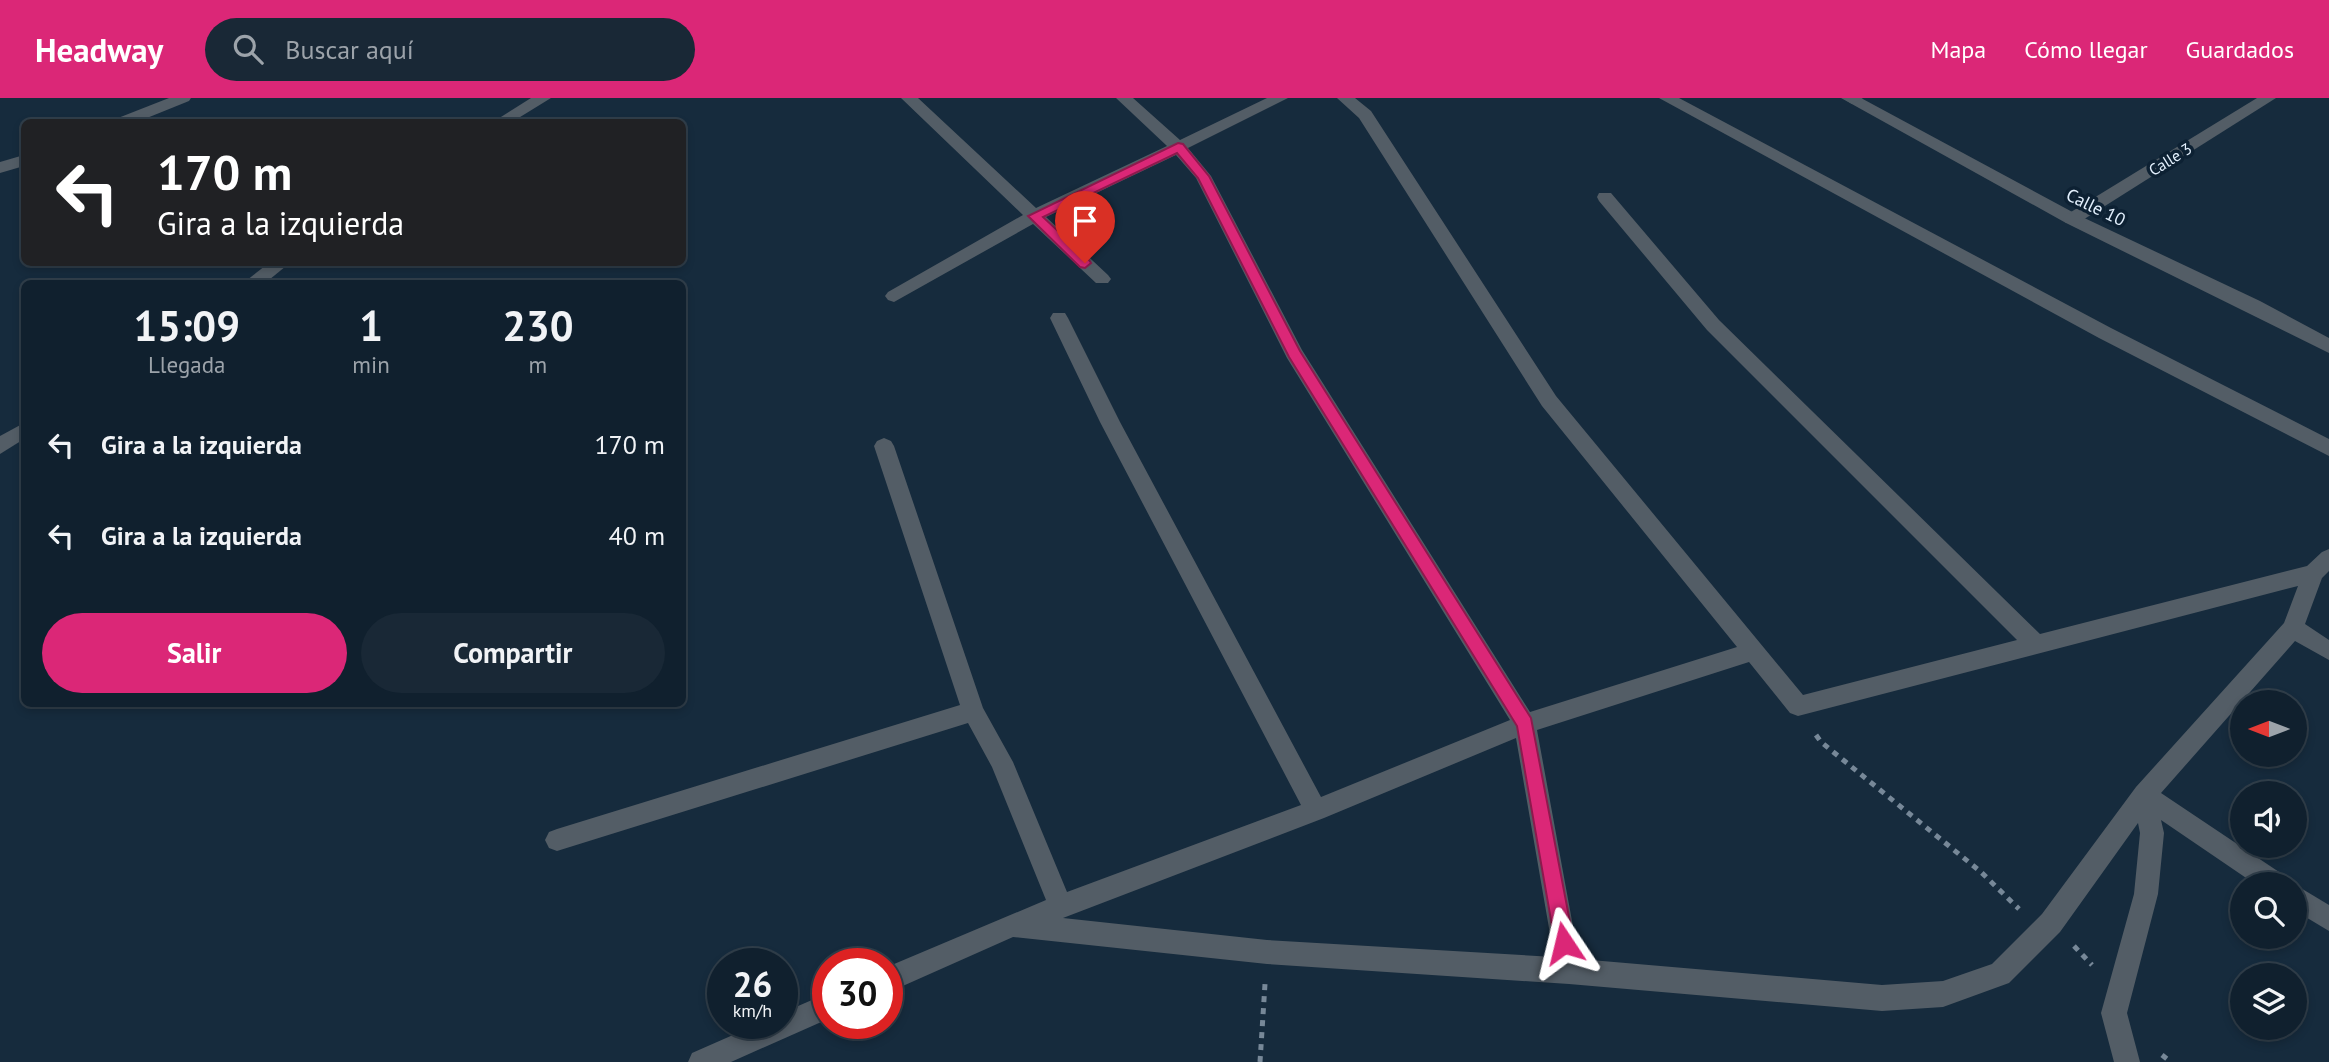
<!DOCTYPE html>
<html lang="es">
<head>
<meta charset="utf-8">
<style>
  body { margin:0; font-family:"PT Sans",sans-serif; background:#192836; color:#f1f3f6; height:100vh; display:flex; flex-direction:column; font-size:26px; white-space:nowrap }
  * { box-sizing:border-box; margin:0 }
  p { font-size:23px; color:#9ca3aa }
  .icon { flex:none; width:38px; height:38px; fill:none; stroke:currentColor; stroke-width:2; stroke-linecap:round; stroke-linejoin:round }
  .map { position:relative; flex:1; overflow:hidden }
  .side { position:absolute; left:21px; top:182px; width:665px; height:427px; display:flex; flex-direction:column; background:#10202e; border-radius:10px; box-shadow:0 4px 10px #0003,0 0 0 2px #303e4a }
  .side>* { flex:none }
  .banner { position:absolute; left:21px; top:21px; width:665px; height:147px; border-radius:10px; box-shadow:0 4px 10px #0003,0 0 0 2px #303e4a; background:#202124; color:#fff; overflow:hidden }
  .needle { width:46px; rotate:270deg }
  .controls { position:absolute; left:2230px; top:592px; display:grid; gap:14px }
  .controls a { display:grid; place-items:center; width:77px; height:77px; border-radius:50%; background:#10202e; box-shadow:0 4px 10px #0003,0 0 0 2px #303e4a; font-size:35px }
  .speed { position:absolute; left:707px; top:850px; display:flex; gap:14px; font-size:35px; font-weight:700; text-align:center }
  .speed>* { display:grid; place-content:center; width:91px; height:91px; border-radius:50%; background:#10202e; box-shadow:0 4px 10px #0003,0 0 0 2px #303e4a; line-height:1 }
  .speed small { font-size:18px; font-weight:400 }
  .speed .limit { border:10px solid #d22; background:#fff; color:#111 }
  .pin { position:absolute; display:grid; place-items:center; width:60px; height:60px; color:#fff; margin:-72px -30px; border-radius:50% 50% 50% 0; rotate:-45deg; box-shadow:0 0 7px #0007 }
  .pin .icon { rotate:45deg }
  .me { position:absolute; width:77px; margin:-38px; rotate:350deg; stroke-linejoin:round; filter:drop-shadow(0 0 5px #0008) }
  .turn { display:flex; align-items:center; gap:24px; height:147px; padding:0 21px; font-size:32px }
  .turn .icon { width:91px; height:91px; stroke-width:2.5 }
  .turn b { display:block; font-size:49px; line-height:60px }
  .eta { display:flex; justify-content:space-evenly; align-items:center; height:119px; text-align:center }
  .eta b { font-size:42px; font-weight:700; line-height:49px }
  .cta { display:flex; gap:14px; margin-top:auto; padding:14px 21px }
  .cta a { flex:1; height:80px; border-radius:42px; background:#db2777; color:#fff; font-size:28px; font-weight:700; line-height:80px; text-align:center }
  .cta a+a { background:#192836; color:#f1f3f6 }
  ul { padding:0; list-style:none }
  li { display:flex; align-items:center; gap:21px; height:91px; padding:0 21px }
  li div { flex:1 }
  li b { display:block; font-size:26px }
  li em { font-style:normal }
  header { display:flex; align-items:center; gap:42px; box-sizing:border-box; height:98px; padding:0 35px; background:#db2777; color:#fff }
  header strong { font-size:33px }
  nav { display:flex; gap:38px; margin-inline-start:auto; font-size:24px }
  .search { width:490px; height:63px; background:#192836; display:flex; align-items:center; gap:18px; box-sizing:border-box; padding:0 24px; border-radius:38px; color:#9ca3aa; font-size:26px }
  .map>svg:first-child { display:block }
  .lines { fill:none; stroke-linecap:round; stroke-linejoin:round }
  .path { stroke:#778898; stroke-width:5; stroke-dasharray:6 6; stroke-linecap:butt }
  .service { fill:#535d66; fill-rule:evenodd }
  .minor { fill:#535d66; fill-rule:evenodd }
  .route { fill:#db2777; stroke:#8e194d; stroke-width:2 }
  .labels { text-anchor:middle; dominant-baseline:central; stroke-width:7; stroke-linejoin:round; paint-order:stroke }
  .far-street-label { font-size:16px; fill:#e3f0fd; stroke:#0d2133 }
  .street-label { font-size:18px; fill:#e3f0fd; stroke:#0d2133 }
</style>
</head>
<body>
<header>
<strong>Headway</strong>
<div class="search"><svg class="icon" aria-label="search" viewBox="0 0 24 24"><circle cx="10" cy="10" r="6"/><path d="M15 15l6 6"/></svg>Buscar aquí</div>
<nav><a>Mapa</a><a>Cómo llegar</a><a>Guardados</a></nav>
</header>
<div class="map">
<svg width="2329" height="964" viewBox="0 0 2329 964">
  <rect width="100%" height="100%" fill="#162b3d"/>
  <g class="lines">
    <g class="path">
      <polyline points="1816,637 1821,644 1981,774 2019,811"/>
      <polyline points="2074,848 2092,867"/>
      <polyline points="2162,957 2171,964"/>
      <polyline points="1260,964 1265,886"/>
    </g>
    <polygon class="service" points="1841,0 1861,0 2078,117 2260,203 2329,240 2329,255 2066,125"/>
    <g class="minor">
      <polygon points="169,0 191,0 189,3 137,24 116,24 118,20"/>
      <polygon points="531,0 551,0 512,24 493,24"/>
      <path d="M 901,0 L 918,0 L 1036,110 L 1167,48 L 1116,0 L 1133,0 L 1180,42 L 1267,0 L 1288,0 L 1188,50 L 1211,78 L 1302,252 L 1530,614 L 1737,549 L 1542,308 L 1359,20 L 1337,0 L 1355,0 L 1371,13 L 1556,298 L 1803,597 L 2017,542 L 1707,232 L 1599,103 L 1597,99 L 1599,95 L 1611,95 L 1719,222 L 2040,536 L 2307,468 L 2322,454 L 2329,451 L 2329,473 L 2322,480 L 2305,526 L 2329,542 L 2329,562 L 2295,543 L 2161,695 L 2285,778 L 2288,786 L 2255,786 L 2161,722 L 2164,735 L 2158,796 L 2127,915 L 2140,964 L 2114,964 L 2101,915 L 2134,796 L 2140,735 L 2138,725 L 2060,834 L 2009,885 L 1943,909 L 1882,913 L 1569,886 L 1267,866 L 1013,839 L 887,895 L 887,869 L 1046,802 L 992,669 L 968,625 L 557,753 L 549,750 L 545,742 L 549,734 L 557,731 L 960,607 L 874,348 L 877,343 L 884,340 L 891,343 L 894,348 L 983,610 L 1013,664 L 1067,794 L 1301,707 L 1100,324 L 1050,220 L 1053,215 L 1065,215 L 1068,220 L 1120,324 L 1321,699 L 1510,622 L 1287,260 L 1196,80 L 1176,57 L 1046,119 L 1108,177 L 1111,181 L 1108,185 L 1096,185 L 1033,126 L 894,204 L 888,202 L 885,198 L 888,194 L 1023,117 ZM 2298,488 L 2284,525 L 2136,689 L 2042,816 L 1992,866 L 1943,883 L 1882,887 L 1579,861 L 1537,632 L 1749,564 L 1790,615 L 1798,618 ZM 1516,640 L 1554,859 L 1267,842 L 1063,820 L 1324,720 Z"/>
      <polygon points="1659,0 1679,0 2111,230 2329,341 2329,358 2099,240"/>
      <polygon points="1863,0 1852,6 1844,1 1845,0"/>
      <polygon points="2257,0 2276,0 2078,125 2066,125 2063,121 2066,117"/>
      <polygon points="24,57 24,68 0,75 0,64"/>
      <polygon points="270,164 291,164 264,186 242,186"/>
      <polygon points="24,325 24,341 0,356 0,338"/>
      <polygon points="2294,786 2329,807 2329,833 2294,812"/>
      <polygon points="828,895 828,921 731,964 688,964 692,955 758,926 782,926 782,915"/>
    </g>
  </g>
  <polygon class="route" points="1178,45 1183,46 1209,78 1300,253 1531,620 1574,845 1571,852 1564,855 1557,852 1555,845 1517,628 1289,259 1198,80 1177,55 1043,119 1089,162 1091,165 1085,170 1080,169 1028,118"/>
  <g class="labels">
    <g class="far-street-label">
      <text transform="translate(2170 61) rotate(-32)">Calle 3</text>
    </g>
    <g class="street-label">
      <text transform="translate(2096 109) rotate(26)">Calle 10</text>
    </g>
  </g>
</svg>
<div class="controls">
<a><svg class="needle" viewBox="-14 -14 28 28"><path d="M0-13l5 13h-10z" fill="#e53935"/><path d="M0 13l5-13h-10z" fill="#9ca3aa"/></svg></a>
<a><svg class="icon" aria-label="sound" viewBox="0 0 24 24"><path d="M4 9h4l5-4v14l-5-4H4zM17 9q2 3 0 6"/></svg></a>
<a><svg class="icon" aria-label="search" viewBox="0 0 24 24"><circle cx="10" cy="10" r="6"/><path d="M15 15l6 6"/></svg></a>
<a><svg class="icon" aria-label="layers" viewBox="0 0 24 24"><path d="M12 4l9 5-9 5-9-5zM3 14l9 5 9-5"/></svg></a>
</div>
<div class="speed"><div>26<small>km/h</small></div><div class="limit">30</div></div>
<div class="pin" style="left:1085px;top:165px;background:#d93025"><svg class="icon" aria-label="arrive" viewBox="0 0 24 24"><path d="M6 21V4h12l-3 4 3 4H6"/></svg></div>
<svg class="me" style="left:1564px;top:845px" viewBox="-20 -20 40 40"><path d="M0-17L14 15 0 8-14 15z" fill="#db2777" stroke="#fff" stroke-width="4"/></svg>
<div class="banner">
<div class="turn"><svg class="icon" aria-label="left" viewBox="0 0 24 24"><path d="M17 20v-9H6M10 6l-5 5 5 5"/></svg><div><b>170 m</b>Gira a la izquierda</div></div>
</div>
<section class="side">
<div class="eta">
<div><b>15:09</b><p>Llegada</p></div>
<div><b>1</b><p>min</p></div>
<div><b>230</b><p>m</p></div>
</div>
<ul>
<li><svg class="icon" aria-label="left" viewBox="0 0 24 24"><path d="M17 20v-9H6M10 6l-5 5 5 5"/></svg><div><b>Gira a la izquierda</b></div><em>170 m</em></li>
<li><svg class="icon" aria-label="left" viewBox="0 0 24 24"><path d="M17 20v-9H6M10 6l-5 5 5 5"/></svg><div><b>Gira a la izquierda</b></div><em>40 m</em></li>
</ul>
<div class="cta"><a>Salir</a><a>Compartir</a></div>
</section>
</div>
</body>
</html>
